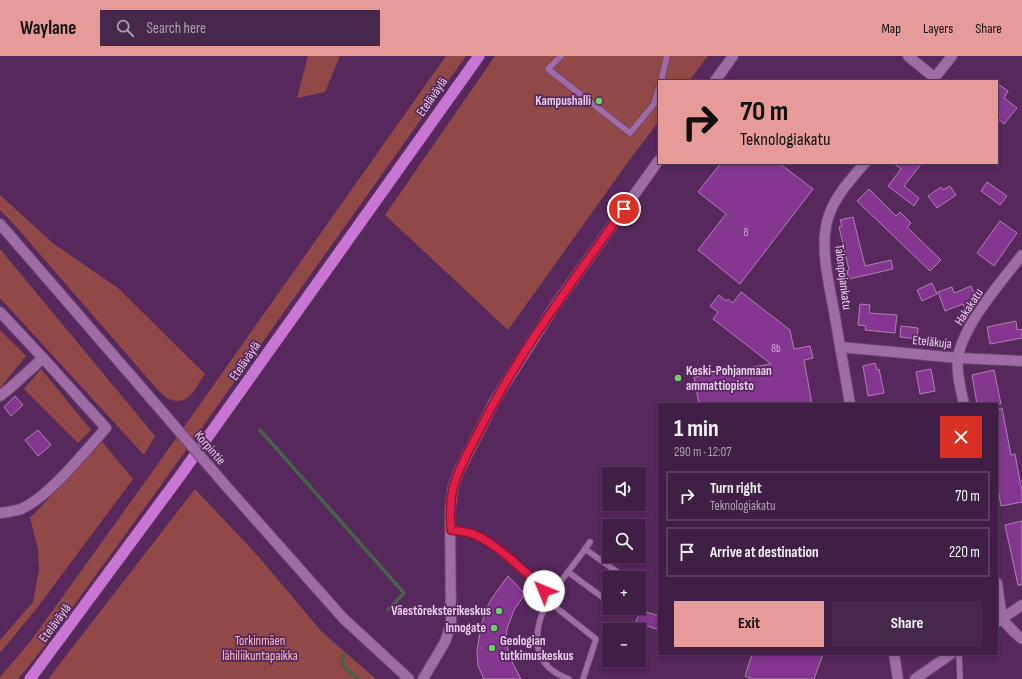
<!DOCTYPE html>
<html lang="en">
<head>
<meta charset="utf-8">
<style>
  body { margin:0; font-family:"Sofia Sans Condensed",sans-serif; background:#47274c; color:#f1f3f6; height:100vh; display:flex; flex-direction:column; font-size:15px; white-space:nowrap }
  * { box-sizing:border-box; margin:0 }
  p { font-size:13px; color:#aea2b3 }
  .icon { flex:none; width:22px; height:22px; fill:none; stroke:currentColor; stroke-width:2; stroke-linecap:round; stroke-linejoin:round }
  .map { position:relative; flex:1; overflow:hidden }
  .sheet { position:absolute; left:658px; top:347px; width:340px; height:252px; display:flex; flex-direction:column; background:#401e45; border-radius:0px; box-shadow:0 2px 6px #0003,0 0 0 1px #593c5e }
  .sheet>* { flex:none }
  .hud { position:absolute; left:658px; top:24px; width:340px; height:84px; border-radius:0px; box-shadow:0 2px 6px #0003,0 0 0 1px #593c5e; background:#e69b98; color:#111; overflow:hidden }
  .controls { position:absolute; left:602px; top:411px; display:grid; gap:8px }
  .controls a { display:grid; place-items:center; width:44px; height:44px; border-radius:0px; background:#401e45; box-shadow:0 2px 6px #0003,0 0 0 1px #593c5e; font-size:20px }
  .pin { position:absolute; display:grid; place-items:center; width:34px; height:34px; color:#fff; margin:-17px; border:2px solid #fff; border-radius:50%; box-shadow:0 1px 4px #0007 }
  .me { position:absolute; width:44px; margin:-22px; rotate:315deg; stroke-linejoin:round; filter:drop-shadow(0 0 3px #0008) }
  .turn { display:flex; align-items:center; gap:14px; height:84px; padding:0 16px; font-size:18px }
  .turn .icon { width:52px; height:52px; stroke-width:2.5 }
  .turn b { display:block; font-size:28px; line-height:34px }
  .round { display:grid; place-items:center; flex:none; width:42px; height:42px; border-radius:0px; background:#47274c }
  .overview { display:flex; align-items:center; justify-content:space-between; height:68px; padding:0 16px }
  h1 { font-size:24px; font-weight:700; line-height:30px }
  .button { display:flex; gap:8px; margin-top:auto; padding:8px 16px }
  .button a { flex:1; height:46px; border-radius:0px; background:#e69b98; color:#111; font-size:16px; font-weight:700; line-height:46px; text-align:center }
  .button a+a { background:#47274c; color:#f1f3f6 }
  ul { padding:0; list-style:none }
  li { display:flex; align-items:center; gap:12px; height:50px; margin:0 8px 6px; padding:0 8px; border:2px solid #593c5e; border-radius:0px }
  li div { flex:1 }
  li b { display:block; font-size:15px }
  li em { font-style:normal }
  header { display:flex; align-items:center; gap:24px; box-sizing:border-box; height:56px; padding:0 20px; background:#e69b98; color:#111 }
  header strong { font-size:19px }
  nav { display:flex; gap:22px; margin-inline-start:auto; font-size:14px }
  .search { width:280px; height:36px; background:#47274c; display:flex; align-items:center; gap:10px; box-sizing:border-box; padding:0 14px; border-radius:0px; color:#aea2b3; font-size:15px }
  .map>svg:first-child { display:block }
  .green { fill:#914947 }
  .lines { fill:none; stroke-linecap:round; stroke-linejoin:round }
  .stream { stroke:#476248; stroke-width:3.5 }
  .building { fill:#853690; stroke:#b17eb8 }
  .service-casing { stroke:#6f4674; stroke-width:7 }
  .minor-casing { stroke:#6f4674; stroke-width:12 }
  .tertiary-casing { stroke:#6f4674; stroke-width:12 }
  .trunk-casing { stroke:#6f4674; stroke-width:12 }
  .service { stroke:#9f6ca5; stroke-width:5.5 }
  .minor { stroke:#9f6ca5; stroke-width:10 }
  .tertiary { stroke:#9f6ca5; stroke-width:10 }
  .trunk { stroke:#c875d4; stroke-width:11 }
  .tertiary-bridge-casing { stroke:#6f4674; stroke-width:12; stroke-linecap:butt }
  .tertiary-bridge { stroke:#9f6ca5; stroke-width:10 }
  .route-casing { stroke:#92132f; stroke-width:10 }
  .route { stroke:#e11d48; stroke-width:7 }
  .poi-dot { fill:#6ad364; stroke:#56285c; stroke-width:1.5 }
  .labels { text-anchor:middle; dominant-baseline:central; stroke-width:3.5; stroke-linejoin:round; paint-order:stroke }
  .number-label { font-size:11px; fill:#d1a8d6 }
  .street-label { font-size:13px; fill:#eaceed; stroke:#56285c }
  .poi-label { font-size:13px; font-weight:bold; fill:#eaceed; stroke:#56285c; text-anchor:end }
  .park-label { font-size:13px; fill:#febdb9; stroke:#56285c }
</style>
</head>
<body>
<header>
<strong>Waylane</strong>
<div class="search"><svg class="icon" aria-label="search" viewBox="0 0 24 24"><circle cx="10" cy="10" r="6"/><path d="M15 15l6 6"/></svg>Search here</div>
<nav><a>Map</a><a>Layers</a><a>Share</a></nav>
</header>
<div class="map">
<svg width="1022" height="623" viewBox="0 0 1022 623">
  <rect width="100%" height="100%" fill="#56285c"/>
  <g class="green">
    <polygon points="308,0 340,0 325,36 297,42"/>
    <polygon points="446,0 466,0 159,432 43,592 18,623 0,623 0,621 30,586 150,419"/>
    <polygon points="495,0 708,0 689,25 659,25 659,65 628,106 508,274 385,159"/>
    <path d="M 0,139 L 54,188 L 118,232 L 205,318 C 197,329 189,350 172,344 C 167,343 161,337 157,333 L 11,165 L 0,154 Z"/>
    <polygon points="0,193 155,380 144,399 0,242"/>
    <polygon points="0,274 26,300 0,332"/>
    <polygon points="41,313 91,374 78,387 24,333"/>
    <polygon points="102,386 133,423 37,552 0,597 0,584 33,546 39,513 38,493 30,462"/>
    <polygon points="195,433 258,500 322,576 376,623 48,623"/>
  </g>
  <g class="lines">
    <g class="stream">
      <polyline points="260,374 404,537 388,554"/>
      <polyline points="345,598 343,600 342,609 358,623"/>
    </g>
  </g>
  <g class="building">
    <polygon points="997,27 1008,35 1004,42 1017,52 1004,68 997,62"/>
    <polygon points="721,107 779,107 813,133 740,228 698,194 726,158 698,136"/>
    <polygon points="893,107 922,107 904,130 919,142 914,150 888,130 901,113"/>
    <polygon points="987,126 1007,140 1000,149 981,135"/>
    <polygon points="950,130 956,139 937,152 928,140 941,131 943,134"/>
    <polygon points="869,133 896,160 900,156 911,167 907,171 941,204 930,215 857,145"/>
    <polygon points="853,161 865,210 891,204 893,213 849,223 847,215 849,214 839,171 842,170 840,164"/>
    <polygon points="1000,165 1017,177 994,210 977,197"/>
    <polygon points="932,227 937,238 922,245 917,234"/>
    <polygon points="971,230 976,242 971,244 974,249 965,253 963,248 945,255 938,236 952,231 954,237"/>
    <polygon points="741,236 790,274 794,293 810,290 813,302 804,304 812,348 699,348 694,321 771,308 713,263 718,256 710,250 719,239 726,245 728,243 733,247"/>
    <polygon points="860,248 870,249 869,257 897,259 895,277 865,274 866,270 858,269"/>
    <polygon points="1016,265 1017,274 1022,273 1022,282 990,288 987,271"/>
    <polygon points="901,270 918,272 917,283 900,281"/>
    <polygon points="875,307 877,314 879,313 884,337 868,340 863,310"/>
    <polygon points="931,313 935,335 920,338 916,316"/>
    <polygon points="994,314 1001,348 977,348 972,319"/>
    <polygon points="15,340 23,349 11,360 4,351"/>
    <polygon points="1002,352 1011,399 1015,398 1022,436 1022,446 1001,450 997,427 997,353"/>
    <polygon points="38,374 51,389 38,400 25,384"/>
    <polygon points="1022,465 1022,529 1018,529 1005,469"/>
    <polygon points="508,520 525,538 514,554 507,573 506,584 510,602 521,623 484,623 478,610 477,595 481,570 486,553 492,542"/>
    <polygon points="640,554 659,560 659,574 636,566"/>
    <polygon points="752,598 823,598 814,623 752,623 745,620"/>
  </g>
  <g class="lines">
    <g class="service-casing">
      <g id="service">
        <polyline points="561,0 548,13 630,77 654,48 659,31"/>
        <polyline points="661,25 667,0"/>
        <polyline points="451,475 467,476 481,482 495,492 539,529 558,553 596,583 583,623"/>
        <polyline points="585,493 623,520"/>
        <polyline points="568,516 609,546"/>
        <polyline points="959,598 960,623"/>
        <path d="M 569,623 C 529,609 532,575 549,542 C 552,536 557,531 561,525 C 571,512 581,499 590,486"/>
      </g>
    </g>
    <g class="minor-casing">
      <g id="minor">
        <polyline points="908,0 935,22"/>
        <polyline points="715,25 733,0"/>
        <path d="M 0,256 L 43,302 L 106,372 C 85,395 49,441 21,453 C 15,455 7,456 0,457"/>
        <polyline points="840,291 958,302 1022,305"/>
        <polyline points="0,340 10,332 43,302"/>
        <path d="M 964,348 C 961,334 956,317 958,302 C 962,270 1002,225 1022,199"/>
        <polyline points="997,527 1002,563 1015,577 1022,583"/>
        <polyline points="997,566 1022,549"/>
        <polyline points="423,623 445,586 451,568 450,455 453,431 459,415 495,344 554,251 659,104"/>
        <polyline points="915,623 951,598"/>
      </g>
    </g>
    <g class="tertiary-casing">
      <g id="tertiary">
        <polyline points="932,25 952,0"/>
        <polyline points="0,168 166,360"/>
        <path d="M 850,348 C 845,319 840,290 835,261 C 830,231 818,189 829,159 C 836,139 851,123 865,107"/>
        <polyline points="226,430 343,562 409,623"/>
        <polyline points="894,598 898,623"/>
      </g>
    </g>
    <g class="trunk-casing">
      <polyline id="trunk" points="30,623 180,420 479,0"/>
    </g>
    <use href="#service" class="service"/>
    <use href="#minor" class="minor"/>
    <use href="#tertiary" class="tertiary"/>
    <use href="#trunk" class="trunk"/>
    <g class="tertiary-bridge-casing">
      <polyline id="tertiary-bridge" points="166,360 226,430"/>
    </g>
    <use href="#tertiary-bridge" class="tertiary-bridge"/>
  </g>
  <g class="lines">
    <g class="route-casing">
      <path id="route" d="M 544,535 L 539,528 C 521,513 489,480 466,476 C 461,475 456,475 451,474 C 450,460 450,446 453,432 C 458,413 469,395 478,377 C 518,297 573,225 624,153"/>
    </g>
    <use href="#route" class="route"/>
  </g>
  <g class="poi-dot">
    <circle cx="599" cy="45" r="4"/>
    <circle cx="678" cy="322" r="4"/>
    <circle cx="499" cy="555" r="4"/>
    <circle cx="494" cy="572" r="4"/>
    <circle cx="492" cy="592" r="4"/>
  </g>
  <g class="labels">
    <g class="number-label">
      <text x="746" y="176">8</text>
      <text x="776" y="292">8b</text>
    </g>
    <g class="street-label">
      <text transform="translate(432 41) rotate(-55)">Eteläväylä</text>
      <text transform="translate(843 221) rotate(83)">Talonpojankatu</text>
      <text transform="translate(969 251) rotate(-57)">Hakakatu</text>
      <text transform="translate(932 286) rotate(6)">Eteläkuja</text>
      <text transform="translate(245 305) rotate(-55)">Eteläväylä</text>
      <text transform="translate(210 392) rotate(49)">Korpintie</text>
      <text transform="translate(55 567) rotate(-53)">Eteläväylä</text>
    </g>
    <g class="poi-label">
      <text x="591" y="45">Kampushalli</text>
      <text x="686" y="315" text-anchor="start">Keski-Pohjanmaan<tspan x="686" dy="15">ammattiopisto</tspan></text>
      <text x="491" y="555">Väestöreksterikeskus</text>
      <text x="486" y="572">Innogate</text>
      <text x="500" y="585" text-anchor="start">Geologian<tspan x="500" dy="15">tutkimuskeskus</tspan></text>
    </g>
    <g class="park-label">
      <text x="260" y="585">Torkinmäen<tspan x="260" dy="15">lähiliikuntapaikka</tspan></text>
    </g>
  </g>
</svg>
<div class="controls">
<a><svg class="icon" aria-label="sound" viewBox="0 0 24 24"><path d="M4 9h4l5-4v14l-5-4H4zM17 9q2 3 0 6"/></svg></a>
<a><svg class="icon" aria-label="search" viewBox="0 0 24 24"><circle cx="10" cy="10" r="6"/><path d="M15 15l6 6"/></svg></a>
<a>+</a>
<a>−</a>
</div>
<div class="pin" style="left:624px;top:153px;background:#d93025"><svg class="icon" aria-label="arrive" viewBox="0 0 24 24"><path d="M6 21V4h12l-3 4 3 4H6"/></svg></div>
<svg class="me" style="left:544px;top:535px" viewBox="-20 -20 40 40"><circle r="19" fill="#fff"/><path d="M0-13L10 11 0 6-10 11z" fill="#e11d48"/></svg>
<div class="hud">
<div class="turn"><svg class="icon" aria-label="right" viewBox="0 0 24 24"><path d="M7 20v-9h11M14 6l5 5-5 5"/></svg><div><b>70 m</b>Teknologiakatu</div></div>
</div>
<section class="sheet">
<div class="overview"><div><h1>1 min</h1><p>290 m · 12:07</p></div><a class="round" style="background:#d93025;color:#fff"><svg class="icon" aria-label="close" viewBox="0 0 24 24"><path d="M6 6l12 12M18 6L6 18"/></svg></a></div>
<ul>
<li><svg class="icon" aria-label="right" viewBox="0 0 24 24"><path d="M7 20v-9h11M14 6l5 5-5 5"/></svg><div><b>Turn right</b><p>Teknologiakatu</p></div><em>70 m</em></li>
<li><svg class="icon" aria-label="arrive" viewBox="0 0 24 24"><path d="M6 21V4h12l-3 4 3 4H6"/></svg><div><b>Arrive at destination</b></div><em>220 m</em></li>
</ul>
<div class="button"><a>Exit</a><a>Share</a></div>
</section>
</div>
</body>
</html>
